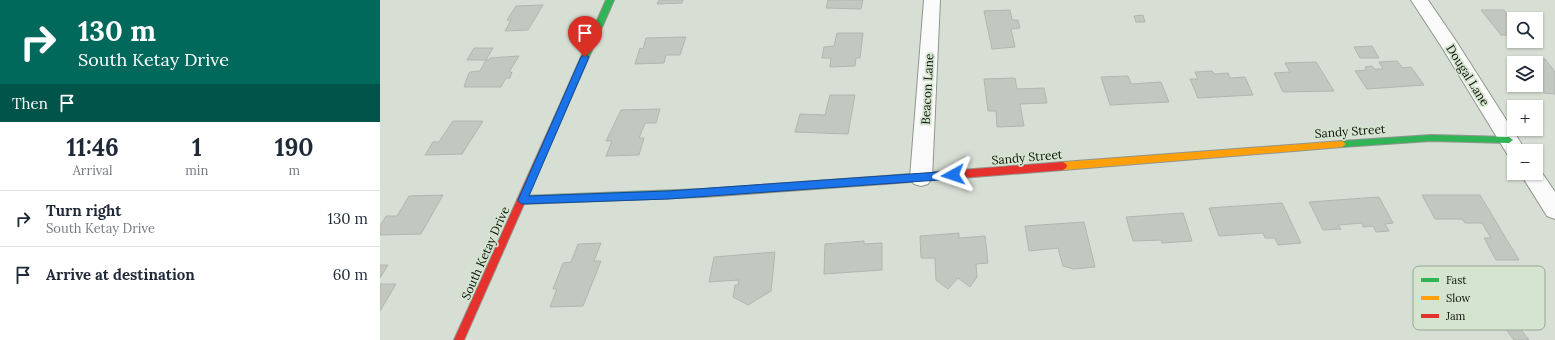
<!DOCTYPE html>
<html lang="en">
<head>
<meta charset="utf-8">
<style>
  body { margin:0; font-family:Lora,serif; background:#f2f2f3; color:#1f2937; height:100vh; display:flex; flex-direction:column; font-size:15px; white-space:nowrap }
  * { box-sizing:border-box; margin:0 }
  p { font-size:13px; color:#747a83 }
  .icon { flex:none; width:22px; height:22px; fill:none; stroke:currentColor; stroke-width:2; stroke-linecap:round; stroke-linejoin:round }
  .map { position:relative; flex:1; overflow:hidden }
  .side { display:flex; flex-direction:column; background:#fff; width:380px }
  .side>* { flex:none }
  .guide { background:#00695c; color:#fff; overflow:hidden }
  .controls { position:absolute; left:1127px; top:12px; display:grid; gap:8px }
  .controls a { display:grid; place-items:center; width:36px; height:36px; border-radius:0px; background:#fff; box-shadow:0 1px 3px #0004; font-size:20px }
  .pin { position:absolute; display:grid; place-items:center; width:34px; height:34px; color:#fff; margin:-41px -17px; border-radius:50% 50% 50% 0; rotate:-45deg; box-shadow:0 0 4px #0007 }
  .pin .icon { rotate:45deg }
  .me { position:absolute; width:44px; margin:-22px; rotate:265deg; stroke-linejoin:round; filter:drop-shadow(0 0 3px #0008) }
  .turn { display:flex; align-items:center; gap:14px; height:84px; padding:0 12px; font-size:18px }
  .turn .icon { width:52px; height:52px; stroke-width:2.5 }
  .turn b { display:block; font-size:28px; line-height:34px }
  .then { display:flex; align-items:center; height:38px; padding:0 12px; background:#0003; gap:8px; font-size:15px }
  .eta { display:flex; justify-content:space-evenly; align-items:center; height:68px; text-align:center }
  .eta b { font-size:24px; font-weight:700; line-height:28px }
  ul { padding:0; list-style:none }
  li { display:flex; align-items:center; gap:12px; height:56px; padding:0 12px; border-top:1px solid #e0e1e3 }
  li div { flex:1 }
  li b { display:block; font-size:15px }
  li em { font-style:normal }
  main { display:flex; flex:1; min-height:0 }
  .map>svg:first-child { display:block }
  .building { fill:#c2c8c0; stroke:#b0b7ae }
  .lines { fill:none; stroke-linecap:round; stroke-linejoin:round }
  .street-casing { stroke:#90968e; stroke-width:2 }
  .fast-casing { stroke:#90968e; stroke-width:2 }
  .slow-casing { stroke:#90968e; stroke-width:2 }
  .jam-casing { stroke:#90968e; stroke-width:2 }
  .street { fill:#f9faf9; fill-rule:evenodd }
  .fast { fill:#30b455; fill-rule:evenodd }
  .slow { fill:#ff9f0a; fill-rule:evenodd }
  .jam { fill:#e5322d; fill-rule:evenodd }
  .route { fill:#1a73e8; stroke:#114b97 }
  .labels { text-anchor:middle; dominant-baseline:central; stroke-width:3.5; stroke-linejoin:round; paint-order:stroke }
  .street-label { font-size:12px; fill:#0e130c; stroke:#d5e4cf }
  .key { fill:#d5e4cf; stroke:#99a594; stroke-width:1 }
  .key-label { font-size:11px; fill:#0e130c }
</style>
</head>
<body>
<main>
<section class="side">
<div class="guide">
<div class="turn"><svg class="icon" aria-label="right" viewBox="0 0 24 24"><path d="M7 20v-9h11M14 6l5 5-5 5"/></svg><div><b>130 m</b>South Ketay Drive</div></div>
<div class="then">Then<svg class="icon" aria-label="arrive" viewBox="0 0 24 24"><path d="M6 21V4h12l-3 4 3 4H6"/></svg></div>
</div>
<div class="eta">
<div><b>11:46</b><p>Arrival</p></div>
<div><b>1</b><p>min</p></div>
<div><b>190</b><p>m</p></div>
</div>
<ul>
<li><svg class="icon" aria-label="right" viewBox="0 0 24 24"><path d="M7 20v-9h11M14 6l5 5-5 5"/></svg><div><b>Turn right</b><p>South Ketay Drive</p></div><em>130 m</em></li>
<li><svg class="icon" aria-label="arrive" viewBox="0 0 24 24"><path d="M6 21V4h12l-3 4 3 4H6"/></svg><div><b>Arrive at destination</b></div><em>60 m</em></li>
</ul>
</section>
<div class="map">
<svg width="1175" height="340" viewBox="0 0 1175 340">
  <rect width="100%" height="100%" fill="#d7dfd4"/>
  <g class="building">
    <polygon points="279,0 303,0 302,3 277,4"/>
    <polygon points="448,0 483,0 481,9 446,8"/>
    <polygon points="163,5 148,30 125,31 131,20 127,20 136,6"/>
    <polygon points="630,10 632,20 638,20 640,28 631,29 635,47 612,49 604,11"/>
    <polygon points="1101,10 1124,10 1134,23 1134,35 1121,35"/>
    <polygon points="763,15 765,22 756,22 754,16"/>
    <polygon points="457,33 483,33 480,58 476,58 475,66 450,67 451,58 442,58 444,47 454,46"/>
    <polygon points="306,37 300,55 286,55 284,63 255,64 260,48 263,49 266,38"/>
    <polygon points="992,46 999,58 980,58 974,47"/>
    <polygon points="94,48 113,48 106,60 87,60"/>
    <polygon points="139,56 129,72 132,72 130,78 126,78 121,87 84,87 88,75 90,72 100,71 106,60 109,60 110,58"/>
    <polygon points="1139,59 1165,59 1175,72 1175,94 1164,93 1156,83 1156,63 1142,63"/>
    <polygon points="1017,61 1023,68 1031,67 1044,85 987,89 975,71 987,70 985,67 992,66 995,69 1003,69 999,62"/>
    <polygon points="936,62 954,91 903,92 894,73 910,72 905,63"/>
    <polygon points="832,71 835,74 848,73 850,78 865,77 873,95 818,98 810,79 818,79 815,72"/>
    <polygon points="748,76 751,84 781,82 789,102 730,105 721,77"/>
    <polygon points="635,78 637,89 664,88 667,103 640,104 644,126 617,127 616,111 608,111 604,79"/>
    <polygon points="450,95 475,95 468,134 415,132 420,114 445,115"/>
    <polygon points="280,109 276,123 265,123 259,138 264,138 259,155 226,156 232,141 226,141 241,110"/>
    <polygon points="73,121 103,121 82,154 45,155 53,142 59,142"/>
    <polygon points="63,195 41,234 0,235 0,226 6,216 17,216 29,196"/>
    <polygon points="1042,195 1100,195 1139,260 1116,260 1104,238 1111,238 1102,223 1085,223 1082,219 1055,219"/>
    <polygon points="999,197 1013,223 1005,224 1009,231 996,232 993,226 983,227 982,223 958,225 961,229 943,230 929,202"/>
    <polygon points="902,203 921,243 898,245 895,238 885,238 883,233 839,236 829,208"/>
    <polygon points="803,213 812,241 782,243 781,240 753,241 746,217"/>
    <polygon points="704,222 715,267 694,269 683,266 678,248 649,251 645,226"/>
    <polygon points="579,233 579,238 605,236 608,263 596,264 597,277 590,287 578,278 568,289 556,280 555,258 541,258 540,236"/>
    <polygon points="484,241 484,244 502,243 502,270 444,274 445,244"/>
    <polygon points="221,243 214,261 221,261 203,306 170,307 177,289 173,289 183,263 191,262 198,244"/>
    <polygon points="395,252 391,291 368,305 353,297 355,285 358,285 359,280 329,282 334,257"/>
    <polygon points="0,265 8,265 0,278"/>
    <polygon points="0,284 16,284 0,311"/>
    <polygon points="1138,326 1149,340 1134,340 1125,328"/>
  </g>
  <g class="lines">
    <g class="street-casing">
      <g id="street">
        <polygon points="544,0 560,0 552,178 548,184 541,186 534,184 530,178"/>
        <polygon points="1031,0 1048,0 1076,41 1146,151 1134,151 1134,158 1129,157 1063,49"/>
        <polygon points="1156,166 1158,167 1175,192 1175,219 1167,216 1140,173 1156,173"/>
      </g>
    </g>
    <g class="fast-casing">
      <g id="fast">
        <polygon points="226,0 234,0 186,109 182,112 179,111 178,109"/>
        <polygon points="1051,135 1129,137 1133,140 1129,143 1051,141 962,147 958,144 962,141"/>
        <polygon points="323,189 326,190 328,193 326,196 323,197 142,204 139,203 137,200 139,197 142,196"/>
      </g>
    </g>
    <g class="slow-casing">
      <g id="slow">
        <polygon points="962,141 966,144 962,147 683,170 680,168 679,166 680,164 683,162"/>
        <polygon points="505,176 508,177 510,180 508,183 505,184 323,197 320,196 318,193 320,190 323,189"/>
      </g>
    </g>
    <g class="jam-casing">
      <g id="jam">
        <polygon points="182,106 186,109 84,340 74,340 178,109"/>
        <polygon points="683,162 686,164 687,166 686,168 683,170 505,184 502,183 500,180 502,177 505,176"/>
      </g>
    </g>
    <use href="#street" class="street"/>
    <use href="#fast" class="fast"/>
    <use href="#slow" class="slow"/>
    <use href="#jam" class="jam"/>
  </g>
  <polygon class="route" points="205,54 209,57 149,196 288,191 573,171 578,175 573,179 288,199 142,204 139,202 138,200 201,57"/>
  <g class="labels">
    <g class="street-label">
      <text transform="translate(1088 75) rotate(58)">Dougal Lane</text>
      <text transform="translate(547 89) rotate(-87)">Beacon Lane</text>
      <text transform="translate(970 131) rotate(-4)">Sandy Street</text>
      <text transform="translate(647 157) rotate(-5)">Sandy Street</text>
      <text transform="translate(105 253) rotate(-66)">South Ketay Drive</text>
    </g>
  </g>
  <rect x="1033" y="266" width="132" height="64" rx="6" class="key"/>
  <rect x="1041" y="278" width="18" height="4" fill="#30b455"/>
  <rect x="1041" y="296" width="18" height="4" fill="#ff9f0a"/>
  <rect x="1041" y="314" width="18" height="4" fill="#e5322d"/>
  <g class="key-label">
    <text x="1066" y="284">Fast</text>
    <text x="1066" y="302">Slow</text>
    <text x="1066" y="320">Jam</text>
  </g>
</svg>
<div class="controls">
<a><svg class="icon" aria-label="search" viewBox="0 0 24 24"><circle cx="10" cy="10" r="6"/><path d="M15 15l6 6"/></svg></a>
<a><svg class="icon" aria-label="layers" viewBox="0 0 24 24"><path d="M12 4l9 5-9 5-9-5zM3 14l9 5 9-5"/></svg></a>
<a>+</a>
<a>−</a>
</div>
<div class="pin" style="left:205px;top:57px;background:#d93025"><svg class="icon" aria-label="arrive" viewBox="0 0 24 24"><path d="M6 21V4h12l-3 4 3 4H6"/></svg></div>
<svg class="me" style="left:573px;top:175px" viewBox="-20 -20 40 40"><path d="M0-17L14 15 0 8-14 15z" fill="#1a73e8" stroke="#fff" stroke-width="4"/></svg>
</div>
</main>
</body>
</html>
